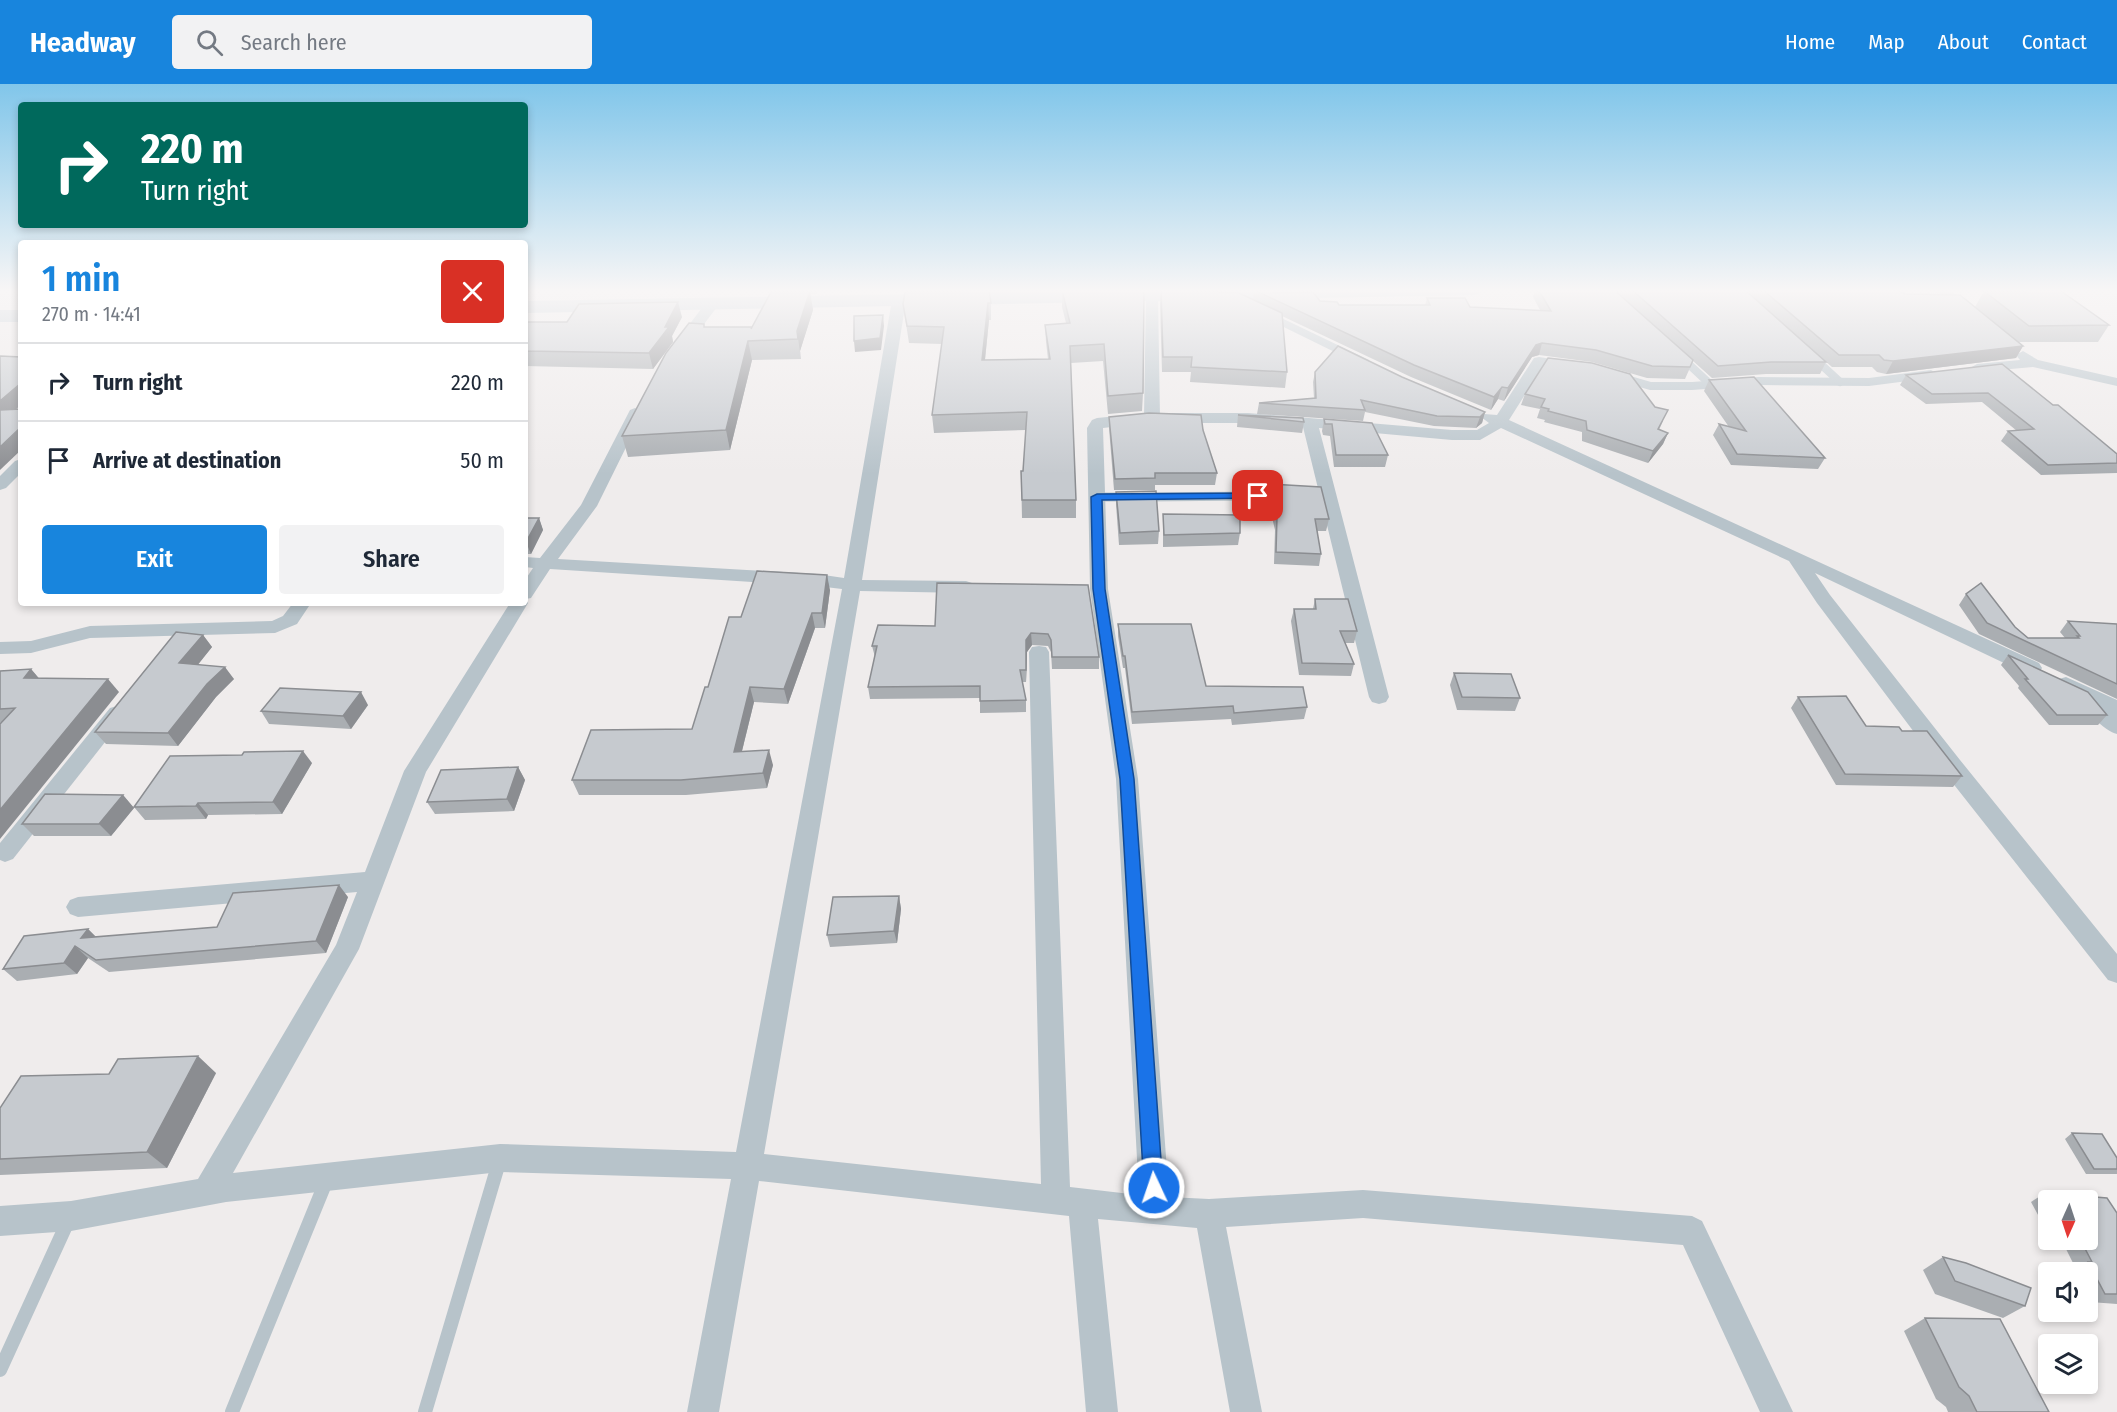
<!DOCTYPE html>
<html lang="en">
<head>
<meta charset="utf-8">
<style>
  body { margin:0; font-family:"Fira Sans Condensed",sans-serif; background:#f2f2f3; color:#1f2937; height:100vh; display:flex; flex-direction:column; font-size:22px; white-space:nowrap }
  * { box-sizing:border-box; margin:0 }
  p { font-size:20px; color:#747a83 }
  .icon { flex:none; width:33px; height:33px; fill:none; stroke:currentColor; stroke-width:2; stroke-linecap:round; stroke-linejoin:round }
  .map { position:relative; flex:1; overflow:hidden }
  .sheet { position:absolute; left:18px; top:156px; width:510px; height:366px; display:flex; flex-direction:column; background:#fff; border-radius:6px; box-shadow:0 3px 9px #0003 }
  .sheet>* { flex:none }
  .banner { position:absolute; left:18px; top:18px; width:510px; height:126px; border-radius:6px; box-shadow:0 3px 9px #0003; background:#00695c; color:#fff; overflow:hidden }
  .needle { width:39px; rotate:183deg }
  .controls { position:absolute; left:2038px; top:1106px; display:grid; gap:12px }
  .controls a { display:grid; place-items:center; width:60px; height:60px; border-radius:6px; background:#fff; box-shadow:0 3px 9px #0003; font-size:30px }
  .pin { position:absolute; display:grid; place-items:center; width:51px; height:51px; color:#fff; margin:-26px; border-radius:12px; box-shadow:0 3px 9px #0006 }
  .me { position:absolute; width:66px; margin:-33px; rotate:357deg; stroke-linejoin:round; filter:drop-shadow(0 0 4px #0008) }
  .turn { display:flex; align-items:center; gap:21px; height:126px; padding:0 24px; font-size:27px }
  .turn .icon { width:78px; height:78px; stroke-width:2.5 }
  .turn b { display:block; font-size:42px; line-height:51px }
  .round { display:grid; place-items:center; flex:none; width:63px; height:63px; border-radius:6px; background:#f2f2f3 }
  .overview { display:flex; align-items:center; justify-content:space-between; height:102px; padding:0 24px }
  h1 { font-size:36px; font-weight:600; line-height:45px; color:#1885dd }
  .action { display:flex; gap:12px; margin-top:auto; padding:12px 24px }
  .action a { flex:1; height:69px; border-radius:6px; background:#1885dd; color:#fff; font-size:24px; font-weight:600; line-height:69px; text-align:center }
  .action a+a { background:#f2f2f3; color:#1f2937 }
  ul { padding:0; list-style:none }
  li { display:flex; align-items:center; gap:18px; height:78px; padding:0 24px; border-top:2px solid #e0e1e3 }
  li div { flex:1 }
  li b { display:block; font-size:22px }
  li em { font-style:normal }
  header { display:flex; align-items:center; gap:36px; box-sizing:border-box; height:84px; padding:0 30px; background:#1885dd; color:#fff }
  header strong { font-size:28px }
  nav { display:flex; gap:33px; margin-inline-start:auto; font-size:21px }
  .search { width:420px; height:54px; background:#f2f2f3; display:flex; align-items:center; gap:15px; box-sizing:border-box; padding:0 21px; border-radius:6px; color:#747a83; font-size:22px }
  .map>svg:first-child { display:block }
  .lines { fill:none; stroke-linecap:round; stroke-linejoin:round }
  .service-far2 { stroke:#b7c3ca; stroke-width:8 }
  .service-far1 { stroke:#b7c3ca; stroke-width:9 }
  .service { stroke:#b7c3ca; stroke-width:14 }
  .minor { fill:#b7c3ca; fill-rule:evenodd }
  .secondary { fill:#b9c7d1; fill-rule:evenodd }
  .wall { fill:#aaaeb2 }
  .shaded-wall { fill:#8b8d91 }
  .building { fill:#c6cacf; stroke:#8b8d91; stroke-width:1.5 }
  .route { fill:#1a73e8; stroke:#114b97; stroke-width:1.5 }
</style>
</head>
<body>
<header>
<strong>Headway</strong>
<div class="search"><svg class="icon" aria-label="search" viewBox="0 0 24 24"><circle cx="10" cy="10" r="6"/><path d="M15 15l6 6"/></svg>Search here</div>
<nav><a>Home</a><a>Map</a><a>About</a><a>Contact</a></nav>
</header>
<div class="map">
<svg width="2117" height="1328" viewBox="0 0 2117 1328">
  <rect width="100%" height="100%" fill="#efecec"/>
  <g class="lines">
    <g class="service-far2">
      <polyline points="1680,272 1711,301"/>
      <polyline points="1814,274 1840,298"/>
    </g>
    <g class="service-far1">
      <polyline points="1097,413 1129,413"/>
      <polyline points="1144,413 1258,412"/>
    </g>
    <g class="service">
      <polyline points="0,1286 69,1135"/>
      <polyline points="232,1328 327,1095"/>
      <polyline points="425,1328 500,1075"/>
    </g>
    <g class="minor">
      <polygon points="1206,205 1221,205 1369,276 1362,280 1357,279"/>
      <polygon points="1935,205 1948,205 1977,229 1975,232 1965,232"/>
      <path d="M 1152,207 L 1158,211 L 1160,334 L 1152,339 L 1145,335 L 1138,340 L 1103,344 L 1108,505 L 1138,695 L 1169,1113 L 1209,1115 L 1363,1106 L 1692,1132 L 1702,1137 L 1793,1328 L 1760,1328 L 1683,1161 L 1363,1134 L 1226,1143 L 1262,1328 L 1230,1328 L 1197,1144 L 1098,1135 L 1118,1328 L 1086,1328 L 1069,1132 L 759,1097 L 719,1328 L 687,1328 L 731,1095 L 500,1088 L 226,1118 L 71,1147 L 0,1152 L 0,1122 L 71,1117 L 198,1095 L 336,861 L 357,808 L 78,833 L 70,830 L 66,823 L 70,816 L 78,813 L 365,788 L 404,687 L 510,519 L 525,519 L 525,496 L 533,484 L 525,483 L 525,473 L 540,474 L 581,421 L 630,326 L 635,324 L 643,329 L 597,422 L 558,475 L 817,490 L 844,494 L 892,216 L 899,212 L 906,216 L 862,496 L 966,497 L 972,499 L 975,503 L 972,507 L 966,509 L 860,507 L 764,1070 L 1041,1100 L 1029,568 L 1032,563 L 1039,562 L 1046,563 L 1049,568 L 1070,1103 L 1139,1111 L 1116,695 L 1090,505 L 1087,344 L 1092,336 L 1097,334 L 1138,330 L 1144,333 L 1146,211 ZM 550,485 L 817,502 L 842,505 L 736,1068 L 500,1060 L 233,1089 L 359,865 L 426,688 L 528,519 L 526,515 L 531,514 Z"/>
      <polygon points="713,215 720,219 686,264 676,264 674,261 676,258 708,216"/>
      <polygon points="2023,267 2038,276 2117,294 2117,302 2033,283 1977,288 1970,284 1977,280 2020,276 2016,271"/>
      <polygon points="1539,273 1571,278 1578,282 1571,286 1543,282 1509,336 2039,579 2042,584 2039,589 2032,591 2025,589 1815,489 1830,511 1960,676 2117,870 2117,899 2108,896 1944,688 1817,519 1789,477 1501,344 1480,356 1452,356 1319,344 1389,613 1386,618 1379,620 1372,618 1369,613 1303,343 1248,339 1172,339 1164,334 1172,329 1248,329 1452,346 1477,346 1489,339 1481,333 1484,330 1497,331 1534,274"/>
      <polygon points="1610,286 1651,298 1692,298 1759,293 1869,294 1931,286 1938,290 1931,294 1869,302 1759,301 1692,306 1650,306 1605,293 1603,290"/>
      <polygon points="21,375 21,389 6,404 0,406 0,392 15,377"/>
      <polygon points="293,519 311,519 297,540 275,549 90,554 31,569 0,570 0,558 31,557 90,542 272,537 283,532"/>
      <path d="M 2066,593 L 2117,616 L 2117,650 C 2105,647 2084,627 2082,616 L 2059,605 L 2056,600 L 2059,595 Z"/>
      <polygon points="117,622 124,624 127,629 124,634 13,775 5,778 0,776 0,759 110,624"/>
    </g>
    <g class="secondary">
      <polygon points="1207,205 1483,205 1481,209 1474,211 525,229 525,217"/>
      <rect x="0" y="226" width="21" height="12"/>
    </g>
  </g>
  <g class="wall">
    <rect x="0" y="205" width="21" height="2"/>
    <polygon points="784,205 855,205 854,208 818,207 817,210 810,210 813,226 800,267 801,275 752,276 730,366 628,373 622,352 705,243 752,243 785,207"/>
    <polygon points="922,205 987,205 991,219 991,236 989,236 985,276 1048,275 1046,258 1045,241 1066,239 1062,223 1062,206 1143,309 1142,327 1108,330 1103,277 1071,279 1076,416 1076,434 1022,434 1021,387 1023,387 1026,346 934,349 932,331 942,260 909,259 903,220 923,207"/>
    <polygon points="1161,205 1253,215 1254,206 1339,221 1425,221 1427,214 1470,223 1540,226 1533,213 1535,205 1613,205 1649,237 1613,205 1897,205 1905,210 1975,223 1984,207 2011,207 2013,205 2058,205 2109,241 2098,258 2019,258 2023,262 2016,274 1886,290 1877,288 1872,283 1832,283 1784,241 1826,278 1820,290 1766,290 1712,294 1693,277 1685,295 1647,294 1592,278 1539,271 1532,273 1504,317 1498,315 1491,326 1411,293 1282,232 1287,288 1285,304 1190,298 1191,288 1162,288 1160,220"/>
    <polygon points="682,233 672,252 673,258 653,285 525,282 525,238 567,238"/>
    <polygon points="1315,288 1402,293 1485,328 1482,339 1476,344 1434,342 1365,328 1363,337 1257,330 1259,319 1314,314 1313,298"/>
    <polygon points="1906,291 2053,321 2117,370 2117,389 2041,391 2001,357 2008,347 2017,347 1982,318 1926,320 1900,301"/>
    <polygon points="1709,296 1825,374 1818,385 1731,381 1713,351 1719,340 1729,343 1704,307"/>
    <polygon points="1525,310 1663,337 1659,346 1668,349 1663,360 1648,379 1582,357 1582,348 1544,338 1545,336 1537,334 1540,325 1521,321"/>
    <polygon points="1238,331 1304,338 1302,349 1237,343"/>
    <polygon points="1109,333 1203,346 1217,389 1215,401 1155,401 1155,406 1114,406 1109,344"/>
    <polygon points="1324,335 1388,371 1385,383 1334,383 1330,352 1323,351 1322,347"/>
    <polygon points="1268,400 1329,435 1326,447 1317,447 1321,470 1319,482 1274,480 1275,446 1267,412"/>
    <polygon points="1116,408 1159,447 1158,460 1119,461 1116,420"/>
    <polygon points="525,429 527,434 539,434 543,446 531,470 525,470"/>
    <polygon points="1163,430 1240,449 1238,461 1163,463"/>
    <polygon points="937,499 1099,573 1099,585 1052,585 1051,568 1048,562 1032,561 1027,568 1026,598 1022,598 1026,616 1026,628 980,629 980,614 870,615 868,603 875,573 872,562 935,542"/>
    <polygon points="830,506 825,544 815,544 788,620 754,618 742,667 773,681 767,704 686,711 579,711 572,696 692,645 708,603 741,533"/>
    <polygon points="1966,510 2015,543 2028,554 2065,554 2060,548 2068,537 2117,540 2117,615 1979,550 1959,521"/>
    <polygon points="1315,515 1357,547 1354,559 1345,559 1354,580 1351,592 1299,591 1291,537 1294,525 1313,525"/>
    <polygon points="185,519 276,519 275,521 187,522"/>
    <polygon points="1118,540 1206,602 1307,623 1304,635 1232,641 1231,635 1132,640 1125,584 1123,584 1118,552"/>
    <polygon points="203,551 212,563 198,580 234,595 216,613 178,662 106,660 95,648"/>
    <polygon points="2008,571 2107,631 2098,641 2049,641 2018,604 2019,602 2001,581"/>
    <polygon points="31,585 39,595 119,608 0,639 0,587"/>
    <polygon points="1454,589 1520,614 1515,627 1457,626 1450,601"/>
    <polygon points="1798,613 1866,642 1902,647 1962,692 1953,703 1836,701 1791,624"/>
    <polygon points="368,621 351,645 269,640 261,627"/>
    <polygon points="312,679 282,730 208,731 206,735 145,736 134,723"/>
    <polygon points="518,683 525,696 514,727 435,730 427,718"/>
    <polygon points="123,711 134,724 111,752 34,752 22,740"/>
    <polygon points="899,812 901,825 897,859 830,863 827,851"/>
    <polygon points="348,813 326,869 109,888 88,874 77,890 17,897 3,885 88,845 96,853 217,843"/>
    <polygon points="216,989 167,1084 0,1091 0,1024"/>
    <polygon points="2072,1049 2117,1074 2117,1090 2086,1090 2065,1055"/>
    <polygon points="2045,1109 2107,1114 2117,1129 2117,1220 2090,1218 2088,1215 2088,1188 2074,1188 2073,1187 2076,1185 2061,1155 2088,1155 2088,1116 2049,1116 2049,1142 2044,1142 2031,1118"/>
    <polygon points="1943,1173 2025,1222 2003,1234 1935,1210 1923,1186"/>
    <polygon points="1925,1234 2049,1328 1948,1328 1946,1323 1936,1315 1904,1247"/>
  </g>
  <g class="shaded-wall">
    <polygon points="810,207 813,226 800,267 801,275 797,247"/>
    <polygon points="678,218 682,233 672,252 673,258 653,285 649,269 665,243"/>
    <polygon points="988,219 989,236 983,294 982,276"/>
    <polygon points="883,231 884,242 881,266 855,268 854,257"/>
    <polygon points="748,257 752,276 730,366 726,346"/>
    <polygon points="1542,259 1539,271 1532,273 1504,317 1508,304 1536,261"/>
    <polygon points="2023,262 2016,274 1886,290 1893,277"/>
    <polygon points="21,299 21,321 0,339 0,317"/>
    <polygon points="1502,303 1498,315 1491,326 1494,313"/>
    <polygon points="1485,328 1482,339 1476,344 1480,333"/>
    <polygon points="21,343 21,366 0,386 0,363"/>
    <polygon points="1668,349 1663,360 1648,379 1653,367"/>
    <polygon points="539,434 543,446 531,470 526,458"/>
    <polygon points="827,491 830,506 825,544 822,529"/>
    <polygon points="812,529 815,544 788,620 784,605"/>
    <polygon points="1031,549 1032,561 1027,568 1026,598 1026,556"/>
    <polygon points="203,551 212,563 189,592 179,579"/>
    <polygon points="225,583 234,595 216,613 178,662 168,649 207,600"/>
    <polygon points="31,585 43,599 24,594"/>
    <polygon points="108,595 119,608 0,755 0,726"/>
    <polygon points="750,603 754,618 738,683 734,668"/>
    <polygon points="361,608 368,621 351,645 343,632"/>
    <polygon points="769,666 773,681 767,704 763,689"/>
    <polygon points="303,667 312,679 282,730 273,718"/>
    <polygon points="518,683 525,696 514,727 507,715"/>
    <polygon points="123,711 134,724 111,752 99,740"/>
    <polygon points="198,719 208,731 206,735 196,722"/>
    <polygon points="339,801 348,813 326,869 316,857"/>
    <polygon points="899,812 901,825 897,859 894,847"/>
    <polygon points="88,845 100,857 81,854"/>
    <polygon points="75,862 88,874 77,890 64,879"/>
    <polygon points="198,972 216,989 167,1084 147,1068"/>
  </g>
  <g class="building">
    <polygon points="1127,205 1144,205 1143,309 1108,312 1104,260 1070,262 1076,416 1022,416 1021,387 1023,387 1027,328 932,331 944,243 907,242 903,220 905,208 989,206 991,219 988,219 982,276 1050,275 1045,241 1070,239 1062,206"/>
    <polygon points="1161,205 1239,209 1282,229 1287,288 1191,283 1192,273 1163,273"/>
    <polygon points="1273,205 1274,209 1313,208 1320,217 1337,218 1339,221 1430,221 1427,214 1465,214 1470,223 1551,227 1538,205 1613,205 1693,276 1690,283 1652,282 1596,266 1542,259 1536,261 1508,304 1502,303 1494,313 1414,281 1254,206"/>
    <polygon points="1631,205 1744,205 1826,278 1771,278 1718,282"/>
    <polygon points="1762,205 1897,205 1905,210 1960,211 2023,262 1893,277 1884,276 1879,271 1839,271"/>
    <polygon points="2021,205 2058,205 2109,241 2029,242 1984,207 2026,208"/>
    <polygon points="810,207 797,247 798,255 748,257 726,346 622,352 666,269 689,239 704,240 704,243 752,243 751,245 771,208"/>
    <polygon points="678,218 665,243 669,243 649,269 525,267 525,238 567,238 579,220"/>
    <polygon points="883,231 880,254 854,257 854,232"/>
    <polygon points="1338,262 1402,293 1485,328 1480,333 1437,332 1361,316 1365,326 1259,319 1316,314 1315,288"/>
    <polygon points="0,272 21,273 21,299 0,317"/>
    <polygon points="1548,274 1592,279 1630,290 1655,323 1668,326 1658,345 1668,349 1653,367 1587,346 1586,337 1548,327 1549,325 1541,323 1545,315 1525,310"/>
    <polygon points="2002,280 2053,321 2058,321 2117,370 2117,379 2048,381 2008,347 2034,345 1988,309 1932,310 1906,291"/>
    <polygon points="1754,293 1825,374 1737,370 1719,340 1746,347 1709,296"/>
    <polygon points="21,325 21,343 0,363 0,326"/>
    <polygon points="1149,329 1201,331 1203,346 1217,389 1155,389 1155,394 1115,395 1109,333"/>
    <polygon points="1238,331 1303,334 1304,338"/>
    <polygon points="1324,335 1372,339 1388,371 1336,371 1332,340 1325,340"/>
    <polygon points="1268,400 1321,403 1329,435 1315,435 1321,470 1276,468 1277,433"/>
    <polygon points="1156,407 1159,447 1120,449 1116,408"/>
    <polygon points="1163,430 1240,431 1240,449 1164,451"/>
    <polygon points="525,434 539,434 526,458 525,458"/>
    <polygon points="757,487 827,491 822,529 812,529 784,605 750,603 734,668 769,666 763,689 681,696 572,696 591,646 692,645 705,603 708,603 729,533 741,533"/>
    <polygon points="937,499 1088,501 1099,573 1052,573 1051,556 1048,550 1031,549 1026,556 1026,586 1020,586 1026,616 980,617 980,602 868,603 877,562 872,562 878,541 935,542"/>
    <polygon points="1981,499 2015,543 2028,554 2079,554 2077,552 2080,552 2068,537 2117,540 2117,600 1987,539 1966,510"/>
    <polygon points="1315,515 1348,515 1357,547 1340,547 1354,580 1302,579 1294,525 1316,525"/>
    <polygon points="1118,540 1191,540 1206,602 1303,603 1307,623 1234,629 1233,622 1132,628 1125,572 1123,572"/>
    <polygon points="176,548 203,551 179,579 225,583 207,600 168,649 95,648"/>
    <polygon points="2008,571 2088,608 2107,631 2057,631 2025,595 2028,595"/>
    <polygon points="31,585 24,594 108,595 0,726 0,640 15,624 0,625 0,587"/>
    <polygon points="1454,589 1511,590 1520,614 1462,613"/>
    <polygon points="280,604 361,608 343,632 261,627"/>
    <polygon points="1846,612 1866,642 1899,643 1902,647 1927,647 1962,692 1845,690 1798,613"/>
    <polygon points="303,667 273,718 198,719 196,722 134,723 170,672 242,671 244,668"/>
    <polygon points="518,683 507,715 427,718 441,686"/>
    <polygon points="45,710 123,711 99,740 22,740"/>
    <polygon points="339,801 316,857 96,876 75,862 64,879 3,885 24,852 88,845 81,854 217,843 233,809"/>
    <polygon points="899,812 894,847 827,851 833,813"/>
    <polygon points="198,972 147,1068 0,1075 0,1024 21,992 109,990 118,975"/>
    <polygon points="2072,1049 2102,1050 2117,1074 2117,1085 2094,1085"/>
    <polygon points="2045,1109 2107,1114 2117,1129 2117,1210 2105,1210 2088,1178 2092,1178 2080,1155 2088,1155 2088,1116 2049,1116 2049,1117"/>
    <polygon points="1943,1173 1966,1179 2031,1204 2025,1222 1955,1197"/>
    <polygon points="1925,1234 2000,1235 2049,1328 1977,1328 1969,1312 1959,1303"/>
  </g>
  <linearGradient id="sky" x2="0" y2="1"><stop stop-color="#81c6ea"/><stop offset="0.53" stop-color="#f8f6f6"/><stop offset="1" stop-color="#f8f6f6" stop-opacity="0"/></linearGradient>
  <rect width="2117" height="390" fill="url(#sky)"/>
  <polygon class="route" points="1258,409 1263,412 1262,414 1102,416 1105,505 1134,695 1163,1104 1160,1111 1154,1114 1147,1111 1144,1104 1120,695 1093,505 1091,413 1097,410"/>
</svg>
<div class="controls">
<a><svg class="needle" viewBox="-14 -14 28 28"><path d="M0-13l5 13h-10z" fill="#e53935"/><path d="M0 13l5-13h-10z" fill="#747a83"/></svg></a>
<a><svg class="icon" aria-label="sound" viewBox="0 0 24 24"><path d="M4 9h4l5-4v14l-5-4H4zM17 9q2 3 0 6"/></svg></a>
<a><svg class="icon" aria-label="layers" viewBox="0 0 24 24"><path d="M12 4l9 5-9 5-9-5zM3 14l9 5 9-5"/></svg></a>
</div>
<div class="pin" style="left:1258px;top:412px;background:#d93025"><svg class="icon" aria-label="arrive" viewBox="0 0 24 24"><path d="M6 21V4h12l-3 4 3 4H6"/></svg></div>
<svg class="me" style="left:1154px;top:1104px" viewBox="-20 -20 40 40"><circle r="17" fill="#1a73e8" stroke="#fff" stroke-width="3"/><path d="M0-11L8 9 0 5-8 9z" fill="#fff"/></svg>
<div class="banner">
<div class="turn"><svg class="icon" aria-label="right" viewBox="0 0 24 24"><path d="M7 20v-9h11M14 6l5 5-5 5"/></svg><div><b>220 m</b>Turn right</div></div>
</div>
<section class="sheet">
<div class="overview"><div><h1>1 min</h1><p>270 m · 14:41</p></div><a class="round" style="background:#d93025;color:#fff"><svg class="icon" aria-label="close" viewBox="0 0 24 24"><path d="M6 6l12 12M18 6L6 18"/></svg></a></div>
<ul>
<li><svg class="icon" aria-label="right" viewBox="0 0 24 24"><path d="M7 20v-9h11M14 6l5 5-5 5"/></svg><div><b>Turn right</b></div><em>220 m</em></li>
<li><svg class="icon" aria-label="arrive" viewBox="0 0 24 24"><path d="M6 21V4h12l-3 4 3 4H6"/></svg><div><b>Arrive at destination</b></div><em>50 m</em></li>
</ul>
<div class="action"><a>Exit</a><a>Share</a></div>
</section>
</div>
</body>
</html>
